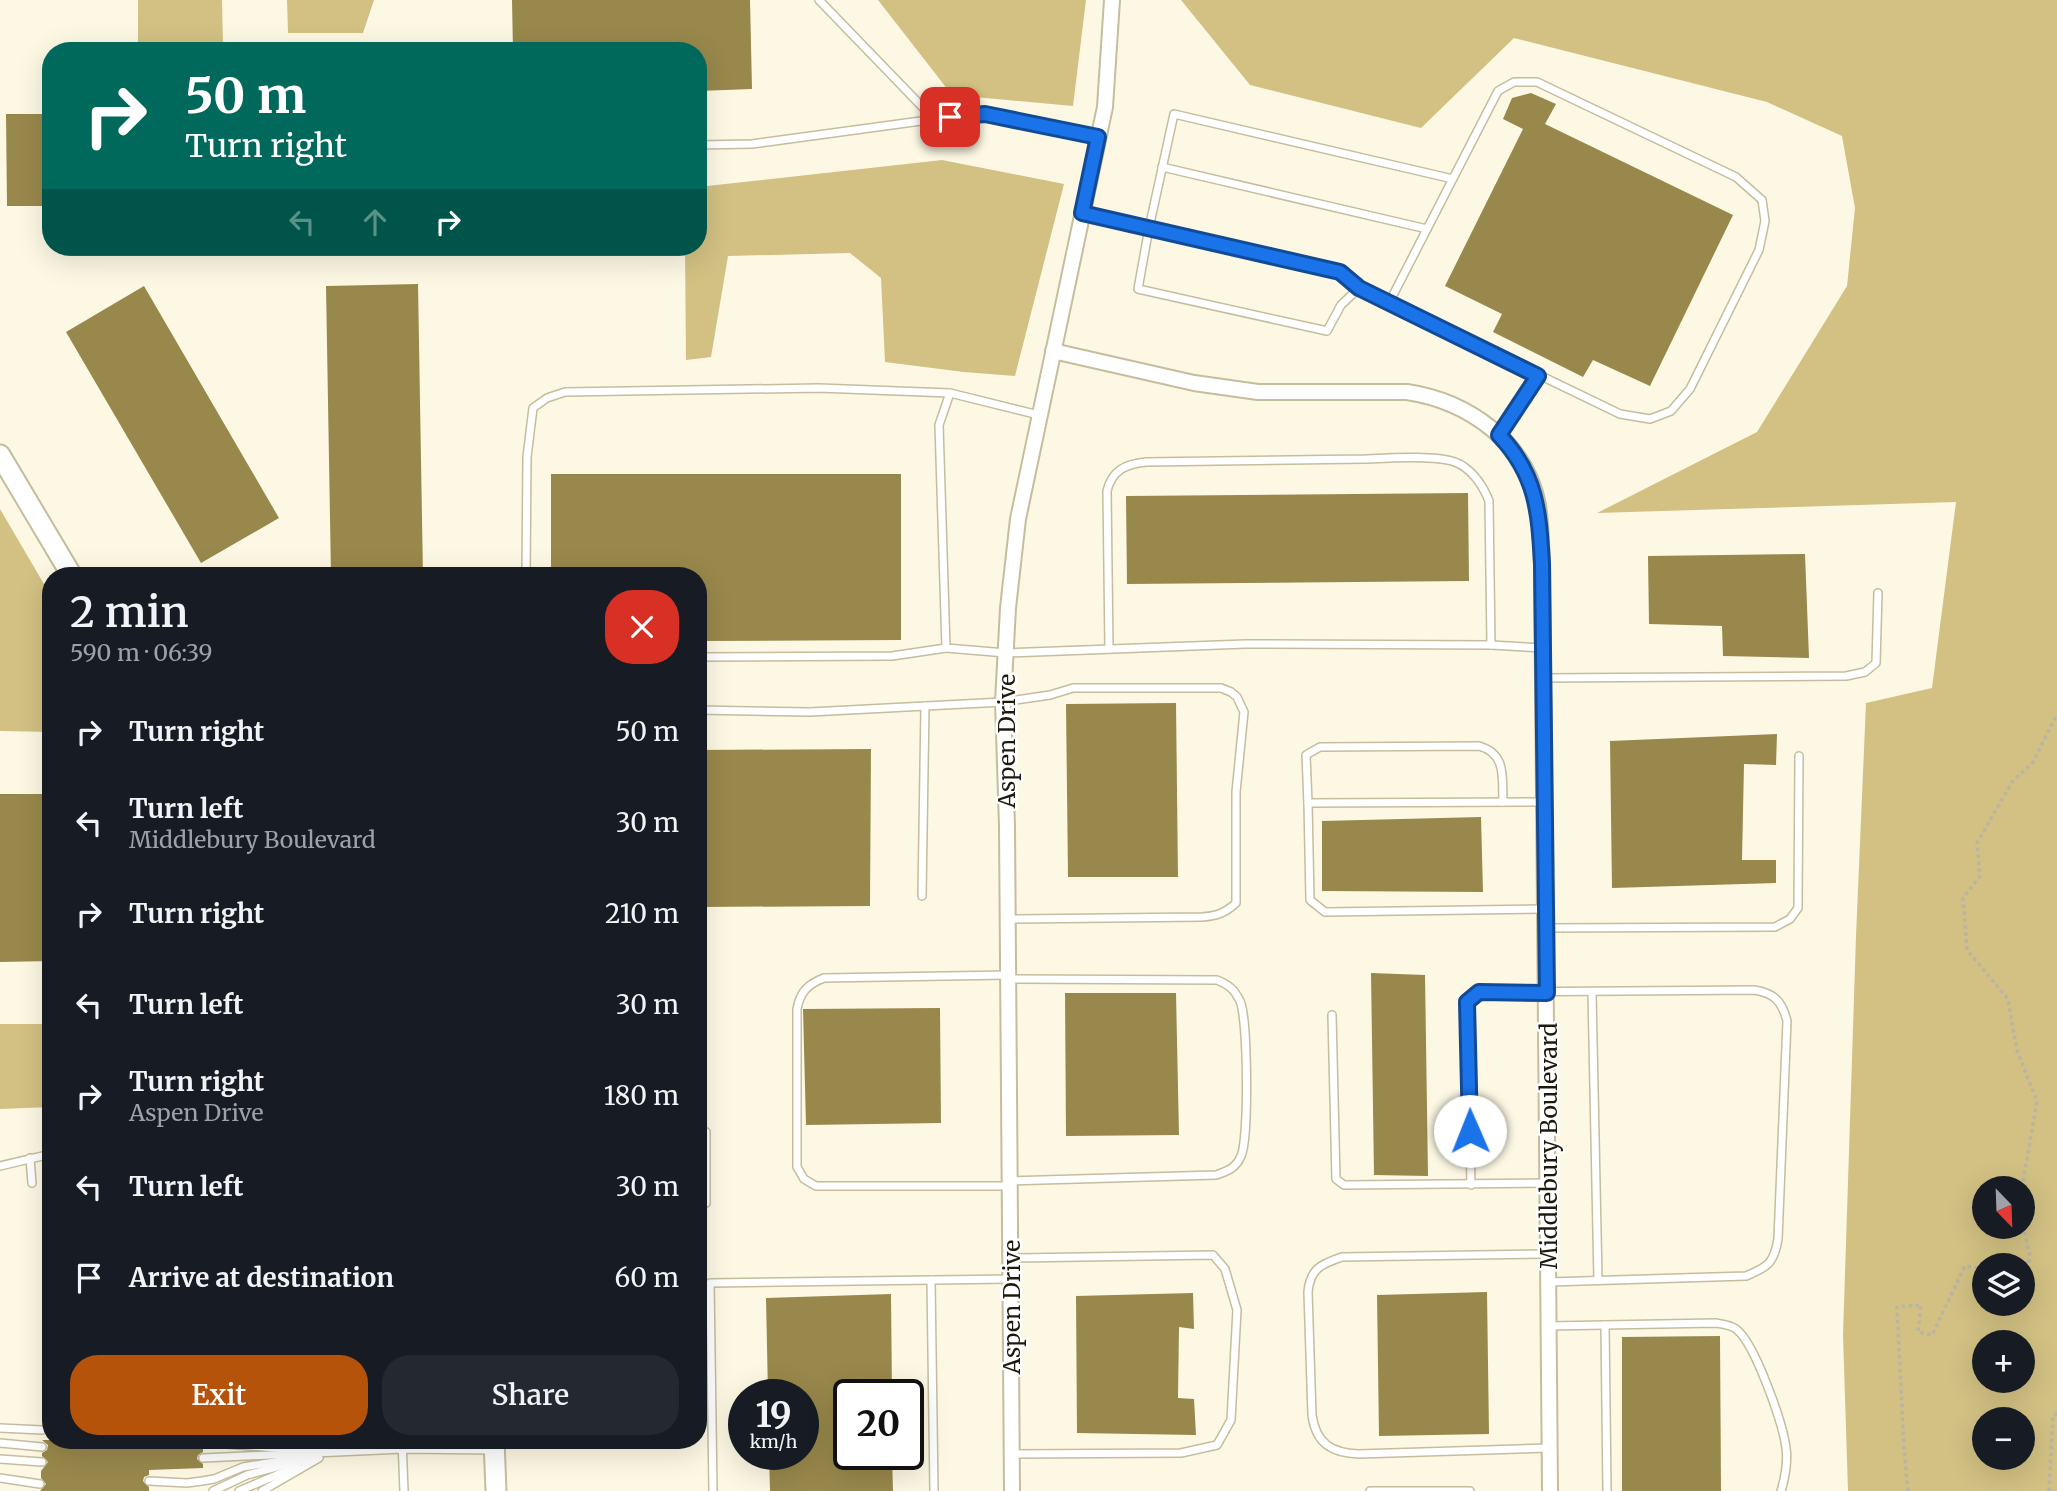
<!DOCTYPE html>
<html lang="en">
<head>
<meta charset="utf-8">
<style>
  body { margin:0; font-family:Merriweather,serif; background:#242831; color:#f1f3f6; height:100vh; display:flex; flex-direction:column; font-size:26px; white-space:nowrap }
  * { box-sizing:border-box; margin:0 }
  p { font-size:23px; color:#9ea1a6 }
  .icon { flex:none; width:38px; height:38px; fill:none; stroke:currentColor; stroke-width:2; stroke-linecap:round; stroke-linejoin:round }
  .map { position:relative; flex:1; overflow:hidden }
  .details { position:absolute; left:42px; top:567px; width:665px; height:882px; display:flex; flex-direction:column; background:#171b24; border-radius:28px; box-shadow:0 7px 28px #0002 }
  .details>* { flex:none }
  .guide { position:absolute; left:42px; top:42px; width:665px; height:214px; border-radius:28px; box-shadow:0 7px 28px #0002; background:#00695c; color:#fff; overflow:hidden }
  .needle { width:46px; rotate:157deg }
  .fabs { position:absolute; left:1972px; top:1176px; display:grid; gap:14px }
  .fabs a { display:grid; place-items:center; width:63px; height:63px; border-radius:50%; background:#171b24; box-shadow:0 7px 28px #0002; font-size:35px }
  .speed { position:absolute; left:728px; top:1379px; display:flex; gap:14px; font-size:35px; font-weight:700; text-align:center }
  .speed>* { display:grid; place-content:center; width:91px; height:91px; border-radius:50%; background:#171b24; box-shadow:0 7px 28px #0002; line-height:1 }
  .speed small { font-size:18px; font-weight:400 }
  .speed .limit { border:4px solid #111; border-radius:10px; background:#fff; color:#111 }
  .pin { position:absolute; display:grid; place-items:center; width:60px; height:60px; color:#fff; margin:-30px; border-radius:14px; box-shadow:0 4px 10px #0006 }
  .me { position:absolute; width:77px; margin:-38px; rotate:359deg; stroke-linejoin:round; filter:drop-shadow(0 0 5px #0008) }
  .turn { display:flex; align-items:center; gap:24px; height:147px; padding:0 28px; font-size:32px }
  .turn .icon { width:91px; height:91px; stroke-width:2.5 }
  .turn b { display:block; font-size:49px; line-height:60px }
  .lanes { display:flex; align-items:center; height:66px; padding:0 28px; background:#0003; justify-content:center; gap:35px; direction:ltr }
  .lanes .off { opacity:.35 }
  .round { display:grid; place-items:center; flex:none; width:74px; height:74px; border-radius:28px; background:#242831 }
  .head { display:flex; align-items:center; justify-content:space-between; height:119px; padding:0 28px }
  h1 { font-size:42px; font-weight:600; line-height:52px }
  .primary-button { display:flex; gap:14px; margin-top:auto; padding:14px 28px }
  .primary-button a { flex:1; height:80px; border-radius:28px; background:#b45309; color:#fff; font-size:28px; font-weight:600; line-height:80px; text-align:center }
  .primary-button a+a { background:#242831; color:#f1f3f6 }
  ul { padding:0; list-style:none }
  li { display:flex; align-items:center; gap:21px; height:91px; padding:0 28px }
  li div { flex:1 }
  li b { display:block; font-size:26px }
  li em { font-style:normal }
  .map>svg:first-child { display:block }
  .forest { fill:#d2c183; fill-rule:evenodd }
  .building { fill:#98884b }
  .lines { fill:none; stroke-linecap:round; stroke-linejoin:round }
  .service-casing { stroke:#c5bd9d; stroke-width:10 }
  .minor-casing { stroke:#c5bd9d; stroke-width:18 }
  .tertiary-casing { stroke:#c5bd9d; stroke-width:23 }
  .path { stroke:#b9b4a3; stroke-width:3.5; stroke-dasharray:3.5 3.5; stroke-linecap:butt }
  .service { stroke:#fff; stroke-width:7 }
  .minor { stroke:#fff; stroke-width:14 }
  .tertiary { stroke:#fff; stroke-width:19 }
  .route-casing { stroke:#114b97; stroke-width:18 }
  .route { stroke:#1a73e8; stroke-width:12 }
  .labels { text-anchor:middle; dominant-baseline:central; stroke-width:5; stroke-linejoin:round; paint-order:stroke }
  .street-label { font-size:23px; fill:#1c190d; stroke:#fff }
</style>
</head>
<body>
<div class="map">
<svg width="2057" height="1491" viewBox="0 0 2057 1491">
  <rect width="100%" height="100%" fill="#fdf8e4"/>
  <g class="forest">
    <polygon points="138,0 222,0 223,47 138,49"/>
    <polygon points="287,0 374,0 363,33 288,33"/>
    <polygon points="878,0 1086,0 1073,106 952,95"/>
    <path d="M 1181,0 L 2057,0 L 2057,1491 L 1848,1491 L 1843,1335 L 1856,936 L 1866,703 L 1932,688 L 1956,502 L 1597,513 L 1757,432 L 1847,286 L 1855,208 L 1842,136 L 1767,102 L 1514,38 L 1421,128 L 1250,85 ZM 2023,1188 L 2023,1227 L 1984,1227 L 1984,1188 ZM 2023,1265 L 2023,1304 L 1984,1304 L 1984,1265 ZM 2023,1342 L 2023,1381 L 1984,1381 L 1984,1342 ZM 1984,1419 L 2023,1419 L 2023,1458 L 1984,1458 Z"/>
    <polygon points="942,160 1064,184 1015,376 964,372 885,362 881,278 850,253 728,256 711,357 686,360 685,247 698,247 698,187"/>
    <polygon points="0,509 51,596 51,732 0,731"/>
    <polygon points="0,1024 51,1024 51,1107 0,1109"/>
  </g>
  <g class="building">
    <polygon points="512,0 750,0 752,89 698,91 698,51 513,51"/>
    <polygon points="1531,93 1556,104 1545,124 1733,215 1650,386 1593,360 1583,377 1493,332 1502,314 1445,286 1523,129 1503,119 1512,98"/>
    <polygon points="6,114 51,114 51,206 7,206"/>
    <polygon points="418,284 423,576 331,576 326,286"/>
    <polygon points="144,286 279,518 201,563 66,332"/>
    <polygon points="551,474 901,474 901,640 698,641 698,576 551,576"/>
    <polygon points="1468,493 1469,581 1127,584 1126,496"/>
    <polygon points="1805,554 1809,658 1723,656 1722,626 1649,624 1648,556"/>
    <polygon points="1176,703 1178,877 1068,877 1066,704"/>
    <polygon points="1777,734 1776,765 1744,764 1742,860 1776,860 1776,883 1612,888 1610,741"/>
    <polygon points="871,749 870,906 698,907 698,750"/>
    <polygon points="0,794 51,794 51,961 0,962"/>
    <polygon points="1481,817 1483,892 1322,891 1322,821"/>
    <polygon points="1371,973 1425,975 1428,1176 1374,1175"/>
    <polygon points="1065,993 1176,993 1179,1135 1066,1136"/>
    <polygon points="940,1008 941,1123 806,1125 803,1009"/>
    <polygon points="1487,1292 1489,1434 1379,1436 1377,1295"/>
    <polygon points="1193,1293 1194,1329 1179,1327 1178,1398 1194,1399 1196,1435 1077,1433 1076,1296"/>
    <polygon points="891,1294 892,1395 849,1395 849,1454 892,1454 893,1491 770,1491 769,1454 803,1454 803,1395 768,1395 766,1298"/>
    <polygon points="1720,1336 1721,1491 1622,1491 1622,1337"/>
    <polygon points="42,1440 196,1440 197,1445 203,1448 203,1452 198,1455 197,1459 203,1464 203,1468 149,1470 149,1475 144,1477 143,1481 149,1487 149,1491 40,1491 46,1484 41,1478 41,1471 48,1462 42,1456 42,1453 47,1450 48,1445"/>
  </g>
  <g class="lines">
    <g class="service-casing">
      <g id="service">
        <polyline points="819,0 934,119"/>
        <polyline points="698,145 752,144 965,115 985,114 1098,137"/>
        <polyline points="1162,167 1427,229"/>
        <polyline points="1082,213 1340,272 1359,288"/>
        <polyline points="1390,301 1498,91 1514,82 1537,82 1736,177 1762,200 1765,221 1759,250 1690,389 1671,411 1650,419 1620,414 1359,288 1341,305 1327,331 1138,289 1149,228 1174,114 1453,179"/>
        <polyline points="950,393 939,425 946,648 1006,653 1245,644 1491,645 1543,648"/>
        <polyline points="1499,435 1538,376"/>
        <polyline points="526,576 527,457 533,408 547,398 565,392 819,388 950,393 1039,415"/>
        <path d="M 1109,649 L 1107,491 C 1112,470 1126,464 1146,462 C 1219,461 1292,460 1365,459 C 1388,458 1434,455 1455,462 C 1471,468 1483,485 1489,501 L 1491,645"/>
        <polyline points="698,657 892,656 946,648"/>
        <polyline points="1543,678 1846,676 1865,672 1876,663 1878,593"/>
        <path d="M 698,710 L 810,712 L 1003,702 L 1050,695 L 1073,688 L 1221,688 L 1231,692 L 1237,697 L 1244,712 L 1236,792 L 1236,903 C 1225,913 1217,916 1202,917 L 1008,919"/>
        <polyline points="1543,802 1308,803 1310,900 1325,912 1545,909"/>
        <path d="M 1308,803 L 1306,755 L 1320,747 L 1479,746 C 1507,754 1502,778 1503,802"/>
        <polyline points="922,896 925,706"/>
        <polyline points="1546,928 1775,927 1790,919 1798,908 1799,756"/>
        <path d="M 1008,975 L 824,978 C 808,984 800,992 797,1009 L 797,1167 L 804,1179 L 816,1186 L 1010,1186"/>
        <path d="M 1008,979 L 1217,980 C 1229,985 1234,989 1240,1001 C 1248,1019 1249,1139 1241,1156 C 1236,1168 1228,1171 1216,1175 L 1010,1181"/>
        <polyline points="1592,993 1598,1280"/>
        <polyline points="1332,1015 1336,1179 1344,1185 1548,1183"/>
        <polyline points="30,1158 32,1183"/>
        <polyline points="0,1166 51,1154"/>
        <path d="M 1471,1185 L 1467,1002 L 1479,992 L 1754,990 C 1774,993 1782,1001 1787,1021 L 1778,1239 C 1774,1263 1768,1267 1746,1276 L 1549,1282"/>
        <polyline points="698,1204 706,1203 706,1132"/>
        <path d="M 1548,1254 L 1342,1257 C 1321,1264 1310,1269 1308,1292 L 1312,1415 C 1316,1444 1332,1453 1359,1454 L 1549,1448"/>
        <polyline points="1010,1258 1213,1255 1225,1269 1237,1310 1231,1420 1217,1445 1181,1453 1012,1454"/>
        <polyline points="931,1280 934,1491"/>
        <polyline points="48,1297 48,1355 51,1364"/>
        <polyline points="1605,1325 1607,1491"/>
        <path d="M 1549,1326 L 1716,1323 C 1722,1324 1731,1325 1736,1329 C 1755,1343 1783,1424 1786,1448 C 1788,1460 1785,1479 1781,1491"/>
        <polyline points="0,1428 42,1430"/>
        <polyline points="278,1440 320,1451"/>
        <polyline points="402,1440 404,1491"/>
        <polyline points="202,1442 299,1450"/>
        <polyline points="0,1443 42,1447"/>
        <polyline points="203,1458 403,1449 494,1450"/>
        <polyline points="0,1459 42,1462"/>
        <polyline points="0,1478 40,1484"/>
        <polyline points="149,1481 187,1483 202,1481 214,1479 243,1467 299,1458"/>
        <polyline points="213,1491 247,1475 314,1457"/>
        <polyline points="239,1491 298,1466"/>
        <polyline points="262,1491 319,1458"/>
        <polyline points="713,1491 710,1283 1010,1279"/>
        <polyline points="1370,1491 1470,1491"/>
      </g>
    </g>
    <g class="minor-casing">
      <g id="minor">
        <path d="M 1053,351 L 1194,383 L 1258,392 L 1407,392 C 1467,401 1526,441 1538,505 C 1541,524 1541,544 1542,564 L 1550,1491"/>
        <polyline points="1012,1491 1007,826 1003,702 1008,608 1018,519 1105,107 1112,0"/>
      </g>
    </g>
    <g class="tertiary-casing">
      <g id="tertiary">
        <polyline points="0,455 72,576"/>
        <polyline points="494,1440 496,1491"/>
      </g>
    </g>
    <g class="path">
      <polyline points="2022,1188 2037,1101 2017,1051 2008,999 1967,950 1963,898 1980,876 1977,843 2012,782 2033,762 2057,714"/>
      <polyline points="2023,1225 2030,1256 2023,1292"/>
      <polyline points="1986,1304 1987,1310 2020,1306 2021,1304"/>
      <polyline points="1908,1491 1904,1449 1897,1307 1921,1305 1918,1332 1932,1335 1965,1266 1980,1268 1984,1295"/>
      <polyline points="2049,1491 2053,1415 2057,1414"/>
    </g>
    <use href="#service" class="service"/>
    <use href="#minor" class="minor"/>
    <use href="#tertiary" class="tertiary"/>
  </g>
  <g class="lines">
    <g class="route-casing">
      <path id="route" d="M 950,117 L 985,114 L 1098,137 L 1082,213 L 1340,272 L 1359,288 L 1538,376 L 1499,435 C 1537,475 1539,512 1542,564 L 1547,993 L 1479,992 L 1467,1002 L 1470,1131"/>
    </g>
    <use href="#route" class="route"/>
  </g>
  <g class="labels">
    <g class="street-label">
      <text transform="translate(1006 741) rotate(-90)">Aspen Drive</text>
      <text transform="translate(1548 1146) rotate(-90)">Middlebury Boulevard</text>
      <text transform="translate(1011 1307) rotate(-90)">Aspen Drive</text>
    </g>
  </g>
</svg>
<div class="fabs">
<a><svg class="needle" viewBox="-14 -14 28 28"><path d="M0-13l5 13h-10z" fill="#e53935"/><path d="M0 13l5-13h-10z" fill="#9ea1a6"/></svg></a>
<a><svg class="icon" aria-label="layers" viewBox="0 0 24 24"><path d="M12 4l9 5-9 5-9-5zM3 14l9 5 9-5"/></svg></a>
<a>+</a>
<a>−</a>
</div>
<div class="speed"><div>19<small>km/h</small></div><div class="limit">20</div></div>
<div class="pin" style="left:950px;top:117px;background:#d93025"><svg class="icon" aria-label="arrive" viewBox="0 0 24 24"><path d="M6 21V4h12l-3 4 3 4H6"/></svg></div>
<svg class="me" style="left:1470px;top:1131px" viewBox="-20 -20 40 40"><circle r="19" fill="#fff"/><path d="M0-13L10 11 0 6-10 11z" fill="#1a73e8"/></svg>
<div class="guide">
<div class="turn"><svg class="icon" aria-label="right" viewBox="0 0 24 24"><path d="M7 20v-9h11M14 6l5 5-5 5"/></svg><div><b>50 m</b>Turn right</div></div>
<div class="lanes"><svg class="icon off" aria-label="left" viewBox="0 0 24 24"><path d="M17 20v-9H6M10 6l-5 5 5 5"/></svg><svg class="icon off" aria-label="ahead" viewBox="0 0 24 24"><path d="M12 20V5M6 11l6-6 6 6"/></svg><svg class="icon" aria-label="right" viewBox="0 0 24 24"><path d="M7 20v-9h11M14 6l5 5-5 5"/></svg></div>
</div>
<section class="details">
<div class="head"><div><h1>2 min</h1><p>590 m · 06:39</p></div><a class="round" style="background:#d93025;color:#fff"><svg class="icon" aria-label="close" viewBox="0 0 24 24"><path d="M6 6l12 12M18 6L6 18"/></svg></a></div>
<ul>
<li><svg class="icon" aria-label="right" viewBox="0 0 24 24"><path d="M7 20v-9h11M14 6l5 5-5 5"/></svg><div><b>Turn right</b></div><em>50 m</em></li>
<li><svg class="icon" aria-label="left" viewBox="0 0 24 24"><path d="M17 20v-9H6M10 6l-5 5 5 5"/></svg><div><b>Turn left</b><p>Middlebury Boulevard</p></div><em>30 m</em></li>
<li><svg class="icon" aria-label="right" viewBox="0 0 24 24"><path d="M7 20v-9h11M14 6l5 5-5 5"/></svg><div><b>Turn right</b></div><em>210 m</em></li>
<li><svg class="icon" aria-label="left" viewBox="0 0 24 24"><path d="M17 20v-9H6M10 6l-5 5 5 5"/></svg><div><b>Turn left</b></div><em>30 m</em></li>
<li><svg class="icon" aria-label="right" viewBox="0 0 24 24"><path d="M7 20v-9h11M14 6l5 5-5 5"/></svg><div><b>Turn right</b><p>Aspen Drive</p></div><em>180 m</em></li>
<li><svg class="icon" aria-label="left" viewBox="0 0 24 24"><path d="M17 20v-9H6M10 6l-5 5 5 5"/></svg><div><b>Turn left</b></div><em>30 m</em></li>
<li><svg class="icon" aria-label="arrive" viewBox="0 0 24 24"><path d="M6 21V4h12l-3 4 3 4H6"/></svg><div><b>Arrive at destination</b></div><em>60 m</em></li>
</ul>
<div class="primary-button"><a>Exit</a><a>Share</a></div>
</section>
</div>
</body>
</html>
